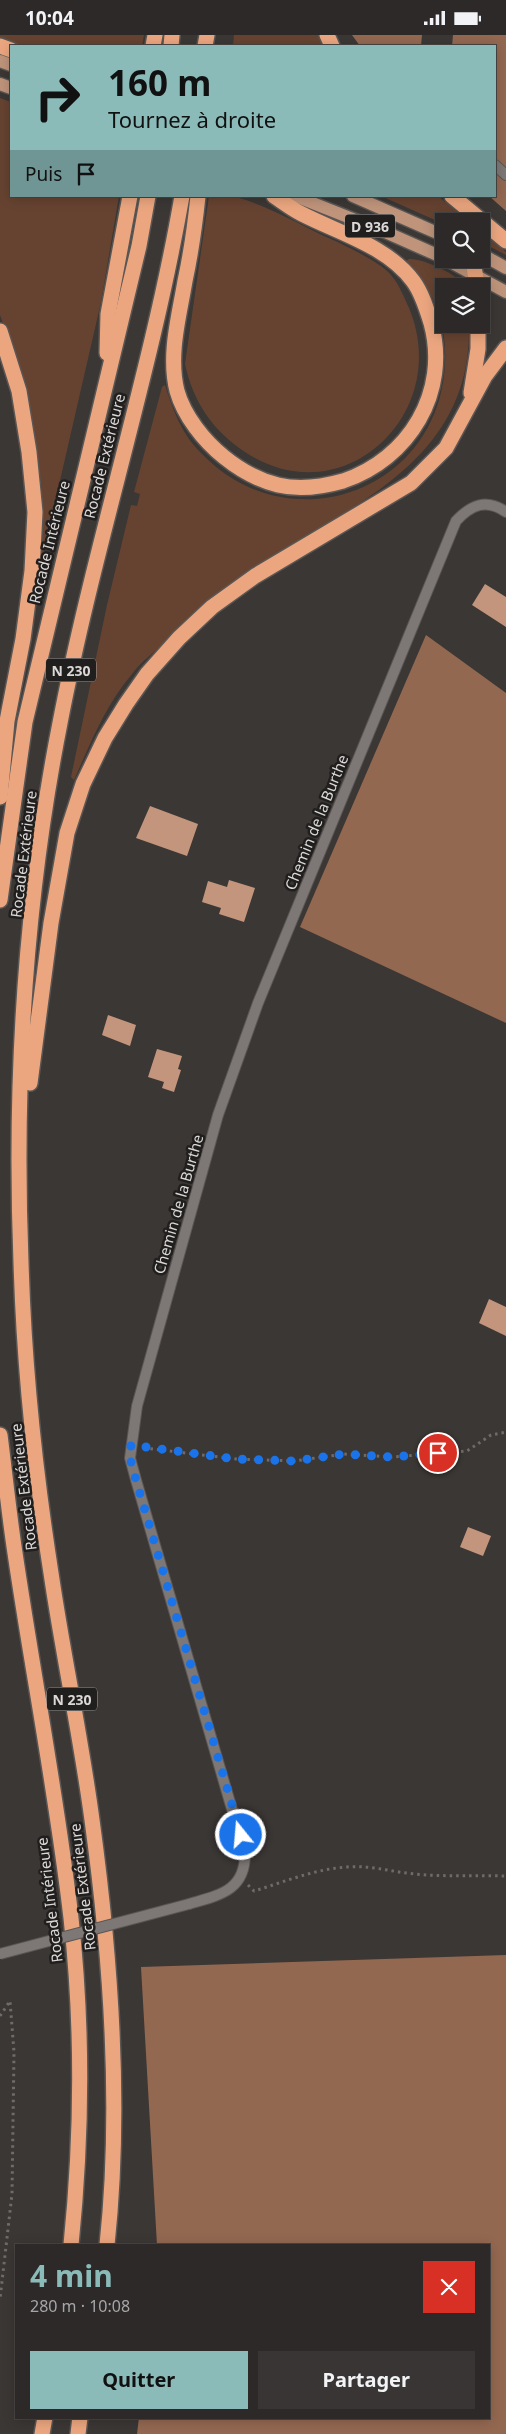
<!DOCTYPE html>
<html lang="fr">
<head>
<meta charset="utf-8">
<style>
  body { margin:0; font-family:"Noto Sans",sans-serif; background:#383534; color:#f1f3f6; height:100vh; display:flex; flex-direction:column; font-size:19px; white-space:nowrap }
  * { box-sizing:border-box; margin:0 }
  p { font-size:16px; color:#a6a6a8 }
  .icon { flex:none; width:28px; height:28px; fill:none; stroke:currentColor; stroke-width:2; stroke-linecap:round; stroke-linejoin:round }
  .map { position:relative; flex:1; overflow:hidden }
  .details { position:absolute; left:15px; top:2209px; width:475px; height:175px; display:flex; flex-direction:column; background:#2c2928; border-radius:0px; box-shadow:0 2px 12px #0003,0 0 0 1px #484545 }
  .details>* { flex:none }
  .hud { position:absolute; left:10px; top:10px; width:486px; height:152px; border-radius:0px; box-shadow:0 2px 12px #0003,0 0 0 1px #484545; background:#8bbbb9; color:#111; overflow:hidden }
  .fabs { position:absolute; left:435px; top:178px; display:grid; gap:10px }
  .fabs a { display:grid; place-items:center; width:55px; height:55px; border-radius:0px; background:#2c2928; box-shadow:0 2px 12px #0003,0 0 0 1px #484545; font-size:25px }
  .pin { position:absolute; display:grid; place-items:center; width:42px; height:42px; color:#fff; margin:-21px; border:2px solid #fff; border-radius:50%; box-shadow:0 1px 5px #0007 }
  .me { position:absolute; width:55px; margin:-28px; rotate:343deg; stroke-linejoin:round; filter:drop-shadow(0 0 4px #0008) }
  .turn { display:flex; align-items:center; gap:18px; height:105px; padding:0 15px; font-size:22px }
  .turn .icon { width:65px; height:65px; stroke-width:2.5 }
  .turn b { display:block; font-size:35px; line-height:42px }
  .then { display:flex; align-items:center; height:48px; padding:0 15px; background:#0003; gap:10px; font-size:19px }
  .round { display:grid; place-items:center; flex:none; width:52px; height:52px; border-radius:0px; background:#383534 }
  .overview { display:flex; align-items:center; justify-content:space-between; height:85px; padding:0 15px }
  h1 { font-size:30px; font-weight:700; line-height:38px; color:#8bbbb9 }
  .primary-button { display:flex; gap:10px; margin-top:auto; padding:10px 15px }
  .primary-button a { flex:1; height:58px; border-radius:0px; background:#8bbbb9; color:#111; font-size:20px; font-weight:700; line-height:58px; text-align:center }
  .primary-button a+a { background:#383534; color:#f1f3f6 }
  .status { display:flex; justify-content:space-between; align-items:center; height:35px; padding:0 25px; background:#2c2928; direction:ltr }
  .status svg { height:14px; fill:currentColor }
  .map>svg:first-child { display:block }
  .green { fill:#664331 }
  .forest { fill:#936851 }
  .building { fill:#c3957d }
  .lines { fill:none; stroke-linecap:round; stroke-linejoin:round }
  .street-casing { stroke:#5a5654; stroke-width:12 }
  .primary-casing { stroke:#5a5654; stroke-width:15 }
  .highway-casing { stroke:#5a5654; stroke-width:18 }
  .path { stroke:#6f6b69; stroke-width:3; stroke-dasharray:2.5 4; stroke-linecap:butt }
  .street { stroke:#7d7876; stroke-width:10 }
  .primary { stroke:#bf947b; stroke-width:12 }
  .highway { stroke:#eba67f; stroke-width:15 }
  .street-bridge-casing { stroke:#5a5654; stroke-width:12; stroke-linecap:butt }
  .street-bridge { stroke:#7d7876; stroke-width:10 }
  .route { stroke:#1a73e8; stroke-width:9; stroke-dasharray:0 16.2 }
  .labels { text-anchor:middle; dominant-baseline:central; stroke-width:5; stroke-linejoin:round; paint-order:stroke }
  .shield { fill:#211f1e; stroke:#a3a0a0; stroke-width:1 }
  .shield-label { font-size:14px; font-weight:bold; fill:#dbd8d7 }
  .street-label { font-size:15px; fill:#dbd8d7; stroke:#211f1e }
</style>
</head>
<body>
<div class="status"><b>10:04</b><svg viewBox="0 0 49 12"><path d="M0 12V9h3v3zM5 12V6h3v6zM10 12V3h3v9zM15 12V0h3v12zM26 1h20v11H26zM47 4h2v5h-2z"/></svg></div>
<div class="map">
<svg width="506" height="2399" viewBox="0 0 506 2399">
  <rect width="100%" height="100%" fill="#3b3735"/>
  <g class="green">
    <polygon points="0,0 144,0 142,11 15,11 0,5"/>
    <polygon points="234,0 318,0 324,11 233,11"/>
    <polygon points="0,63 11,67 11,161 119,161 101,267 42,524 42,455 34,396 21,338 0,280"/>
    <path d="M 209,161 C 218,161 228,160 236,162 C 269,171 302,191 333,205 C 348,212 373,224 386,235 C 397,244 403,260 409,273 C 453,378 343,482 245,417 C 213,396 193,367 185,329 Z"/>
    <polygon points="381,161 438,161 468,186 444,186 444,189"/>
    <polygon points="481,197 506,217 506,220 481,207"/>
    <path d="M 409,224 C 422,223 458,239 464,251 L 444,251 L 444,289 L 469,289 C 473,448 312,480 212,564 C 195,578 179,595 162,610 C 152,619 140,628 132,639 C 106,669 90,709 74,745 L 71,742 L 107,570 L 131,470 L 137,471 L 140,459 L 134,457 L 162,352 L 165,350 C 173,375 182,400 202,419 C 290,510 439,456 445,329 C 447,286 434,257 406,226 Z"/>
  </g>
  <g class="forest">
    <polygon points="352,0 422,0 421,11 360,11"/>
    <polygon points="453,0 506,0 506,176 489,161 495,161 495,11 452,11"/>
    <polygon points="426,600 506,658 506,988 300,892"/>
    <polygon points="506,1920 506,2399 137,2399 139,2382 489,2382 489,2210 157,2210 141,1932"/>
  </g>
  <g class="building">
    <polygon points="485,549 506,562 506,592 472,570"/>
    <polygon points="150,771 198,789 187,821 136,803"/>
    <polygon points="229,845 255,853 244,887 219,879 221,873 202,867 208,846 227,852"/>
    <polygon points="108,980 136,990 130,1011 102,1000"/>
    <polygon points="157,1014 182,1021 178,1034 181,1035 174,1057 162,1053 164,1047 148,1042"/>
    <polygon points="489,1264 506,1272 506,1301 479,1288"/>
    <polygon points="468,1492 491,1501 483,1521 460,1512"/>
  </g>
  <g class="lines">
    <g class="street-casing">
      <g id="street">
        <polyline points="495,130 506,140"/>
        <path d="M 189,1869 C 219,1860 245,1856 245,1819 L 136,1445 L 130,1423 L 137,1371 L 218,1080 L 258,968 L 456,486 C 471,470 486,463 506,477"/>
      </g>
    </g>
    <g class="primary-casing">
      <g id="primary">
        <polyline points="0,26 11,30"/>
        <polyline points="0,49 11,53"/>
        <polyline points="295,161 383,196 444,223"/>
        <polyline points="353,161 444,201"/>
        <polyline points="481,219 506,233"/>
        <polyline points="445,224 506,257"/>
      </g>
    </g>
    <g class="highway-casing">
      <g id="highway">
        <polyline points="327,0 332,11"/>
        <polyline points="0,11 11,15"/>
        <polyline points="153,11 155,0"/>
        <polyline points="171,11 172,0"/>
        <polyline points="205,11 207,0"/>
        <path d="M 198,161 C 195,190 191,218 185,246 C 179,282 168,320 177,356 C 184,381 204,406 224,422 C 240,435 258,445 278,450 C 299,455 322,452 343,446 C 409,424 450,357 431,288 C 427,275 422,258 413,246 C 387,211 339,198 302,179 C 292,174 283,167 274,161"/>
        <polyline points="452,161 506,206"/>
        <polyline points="473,224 477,251"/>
        <polyline points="0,296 19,356 29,417 35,477 32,536 23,604 7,686 0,762"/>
        <polyline points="107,318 108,279 130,161"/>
        <polyline points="471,358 478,314 478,289"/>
        <polyline points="0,865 25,687 139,211 148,161"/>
        <polyline points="30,1048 51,888 67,798 83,749 105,703 126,669 147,639 179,603 212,572 255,541 411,448 446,413 485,341 506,313"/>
        <path d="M 0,1400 C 5,1439 9,1479 15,1518 C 33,1640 57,1761 71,1883 C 83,1991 82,2102 71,2210"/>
        <path d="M 107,2210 C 122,2070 111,1923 92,1785 C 81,1702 63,1620 51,1538 C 35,1436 24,1331 21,1227 C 14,1048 25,865 60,688 C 94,511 151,339 182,161"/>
        <polyline points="42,2399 45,2382"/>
        <polyline points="78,2399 80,2382"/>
      </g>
    </g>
    <g class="path">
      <polyline points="144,1413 236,1424 294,1426 344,1419 392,1422 467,1416 491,1400 506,1397"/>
      <path d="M 248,1850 L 254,1856 C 284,1847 315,1834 347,1832 C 370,1830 392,1837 415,1839 C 445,1842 475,1840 506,1841"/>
      <polyline points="0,1981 10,1966 14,2017 12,2159 0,2264"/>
    </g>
    <use href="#street" class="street"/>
    <use href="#primary" class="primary"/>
    <use href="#highway" class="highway"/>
    <g class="street-bridge-casing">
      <polyline id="street-bridge" points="0,1919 189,1869"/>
    </g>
    <use href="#street-bridge" class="street-bridge"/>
  </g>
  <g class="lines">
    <polyline class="route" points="241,1800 136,1445 130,1423 131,1410 236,1424 294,1426 344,1419 392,1422 438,1418"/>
  </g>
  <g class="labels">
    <g class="shield">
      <rect x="345" y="179.5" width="50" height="23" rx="4"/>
      <rect x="46" y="623.5" width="50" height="23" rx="4"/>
      <rect x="47" y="1652.5" width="50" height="23" rx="4"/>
    </g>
    <g class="shield-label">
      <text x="370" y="191">D 936</text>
      <text x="71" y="635">N 230</text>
      <text x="72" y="1664">N 230</text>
    </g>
    <g class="street-label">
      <text transform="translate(104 421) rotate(-76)">Rocade Extérieure</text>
      <text transform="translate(49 507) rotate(-76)">Rocade Intérieure</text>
      <text transform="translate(316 787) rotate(-68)">Chemin de la Burthe</text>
      <text transform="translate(23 819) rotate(-83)">Rocade Extérieure</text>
      <text transform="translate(178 1169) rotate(-74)">Chemin de la Burthe</text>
      <text transform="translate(23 1452) rotate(-97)">Rocade Extérieure</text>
      <text transform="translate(82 1852) rotate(-97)">Rocade Extérieure</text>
      <text transform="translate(49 1865) rotate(-97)">Rocade Intérieure</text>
    </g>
  </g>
</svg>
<div class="fabs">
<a><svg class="icon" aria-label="search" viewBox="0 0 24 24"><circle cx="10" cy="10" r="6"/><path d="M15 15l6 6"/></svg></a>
<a><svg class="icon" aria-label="layers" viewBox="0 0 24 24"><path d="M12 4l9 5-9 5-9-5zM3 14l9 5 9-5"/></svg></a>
</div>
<div class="pin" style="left:438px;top:1418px;background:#d93025"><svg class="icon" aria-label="arrive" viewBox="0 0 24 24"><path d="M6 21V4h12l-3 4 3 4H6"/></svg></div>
<svg class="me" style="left:241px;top:1800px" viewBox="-20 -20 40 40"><circle r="17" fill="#1a73e8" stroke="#fff" stroke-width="3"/><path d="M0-11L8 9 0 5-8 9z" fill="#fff"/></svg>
<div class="hud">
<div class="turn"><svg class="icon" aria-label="right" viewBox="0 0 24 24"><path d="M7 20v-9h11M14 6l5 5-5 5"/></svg><div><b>160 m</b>Tournez à droite</div></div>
<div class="then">Puis<svg class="icon" aria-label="arrive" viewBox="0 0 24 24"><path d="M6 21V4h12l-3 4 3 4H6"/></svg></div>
</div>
<section class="details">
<div class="overview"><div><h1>4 min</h1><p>280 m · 10:08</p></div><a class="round" style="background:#d93025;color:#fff"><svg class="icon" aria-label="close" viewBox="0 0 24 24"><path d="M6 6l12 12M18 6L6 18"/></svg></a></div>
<div class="primary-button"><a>Quitter</a><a>Partager</a></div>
</section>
</div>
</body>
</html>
